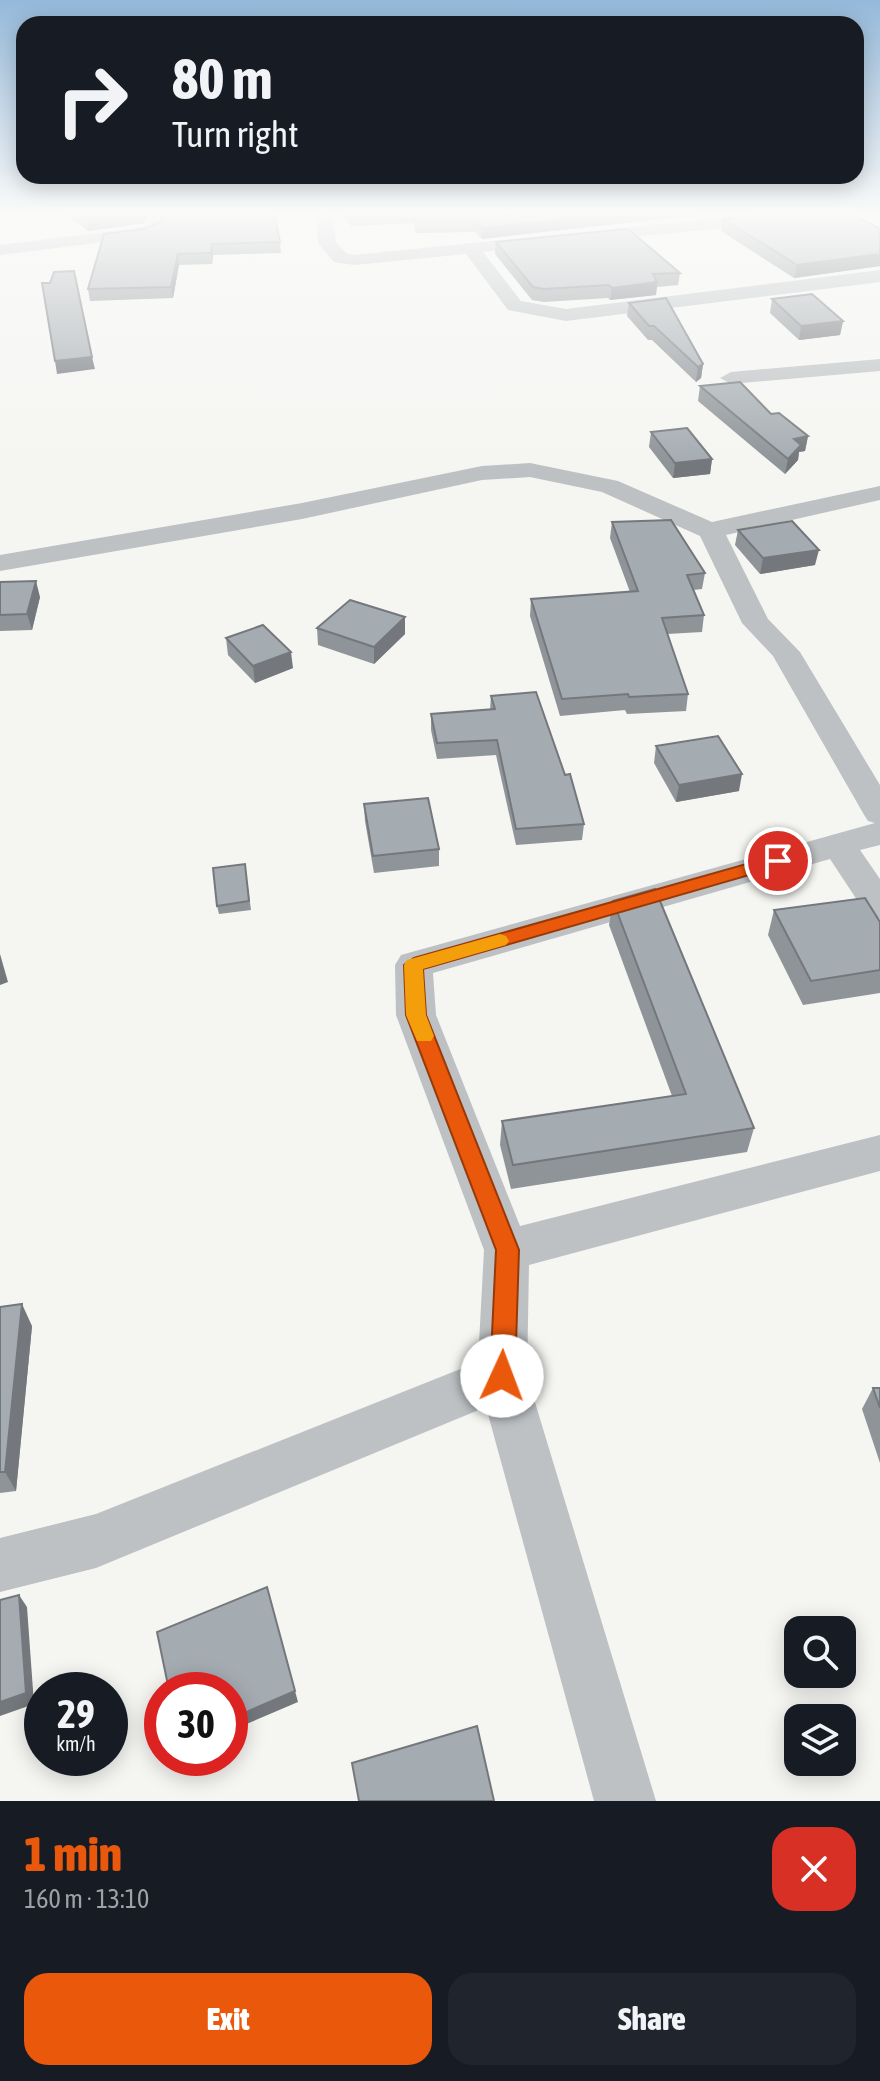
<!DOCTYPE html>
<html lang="en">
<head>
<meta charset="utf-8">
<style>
  body { margin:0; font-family:"Asap Condensed",sans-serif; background:#20242c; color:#f1f3f6; height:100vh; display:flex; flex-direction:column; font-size:30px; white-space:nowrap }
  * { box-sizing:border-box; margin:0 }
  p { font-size:26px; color:#9ea1a6 }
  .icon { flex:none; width:44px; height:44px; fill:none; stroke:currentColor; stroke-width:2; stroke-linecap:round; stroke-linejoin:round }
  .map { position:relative; height:1801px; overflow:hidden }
  .side { display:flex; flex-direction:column; background:#171b24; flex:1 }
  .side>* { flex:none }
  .guide { position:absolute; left:16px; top:16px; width:848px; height:168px; border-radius:24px; box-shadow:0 4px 20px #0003; background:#171b24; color:#f1f3f6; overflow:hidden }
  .fabs { position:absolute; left:784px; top:1616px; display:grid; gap:16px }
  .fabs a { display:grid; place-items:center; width:72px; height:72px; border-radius:16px; background:#171b24; box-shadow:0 4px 20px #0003; font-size:40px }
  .speed { position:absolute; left:24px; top:1672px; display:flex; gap:16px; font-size:40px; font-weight:700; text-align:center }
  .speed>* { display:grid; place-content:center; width:104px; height:104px; border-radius:50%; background:#171b24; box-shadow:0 4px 20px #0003; line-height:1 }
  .speed small { font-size:20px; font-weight:400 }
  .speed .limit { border:12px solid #d22; background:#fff; color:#111 }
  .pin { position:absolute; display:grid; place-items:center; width:68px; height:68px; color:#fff; margin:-34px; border:4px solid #fff; border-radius:50%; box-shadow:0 2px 8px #0007 }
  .me { position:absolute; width:88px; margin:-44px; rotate:2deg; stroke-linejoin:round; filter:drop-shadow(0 0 6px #0008) }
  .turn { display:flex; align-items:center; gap:28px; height:168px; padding:0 24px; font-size:36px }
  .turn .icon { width:104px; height:104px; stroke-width:2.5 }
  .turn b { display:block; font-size:56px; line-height:68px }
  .round { display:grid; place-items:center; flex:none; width:84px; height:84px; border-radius:24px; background:#20242c }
  .headline { display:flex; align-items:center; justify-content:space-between; height:136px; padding:0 24px }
  h1 { font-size:48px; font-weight:800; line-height:60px; color:#ea580c }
  .action { display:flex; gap:16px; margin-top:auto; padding:16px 24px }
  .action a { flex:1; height:92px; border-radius:24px; background:#ea580c; color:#fff; font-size:32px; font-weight:800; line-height:92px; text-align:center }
  .action a+a { background:#20242c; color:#f1f3f6 }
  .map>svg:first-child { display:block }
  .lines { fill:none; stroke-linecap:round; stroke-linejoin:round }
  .minor { fill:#bdc1c4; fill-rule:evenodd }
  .wall { fill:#8e9498 }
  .shaded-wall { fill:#74787c }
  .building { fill:#a5acb1; stroke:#74787c; stroke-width:2 }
  .route { fill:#ea580c; stroke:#983908; stroke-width:2 }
  .slow { fill:#f59e0b }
</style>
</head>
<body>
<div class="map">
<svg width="880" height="1801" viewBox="0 0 880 1801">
  <rect width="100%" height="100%" fill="#f5f5f2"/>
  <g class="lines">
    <g class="minor">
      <polygon points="152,211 168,212 160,232 145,237 0,255 0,245 137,228 147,225"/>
      <polygon points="315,211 331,211 336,242 346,253 354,255 792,211 848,211 840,216 483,252 521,301 566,309 880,270 880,282 566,321 508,310 466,254 354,265 334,262 318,243"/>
      <polygon points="880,359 880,371 731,384 720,378 731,372"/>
      <polygon points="530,463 618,481 712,522 880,486 880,500 726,535 768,619 800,652 880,785 880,845 860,850 880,879 880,919 867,915 830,859 433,973 436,1015 520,1226 880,1135 880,1171 529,1265 527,1376 656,1801 594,1801 486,1407 96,1568 0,1592 0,1538 96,1514 478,1362 484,1250 396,1015 395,965 401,955 875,823 868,821 863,813 773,656 742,623 700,536 602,492 530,477 482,480 302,519 0,571 0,555 302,503 482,466"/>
    </g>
  </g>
  <g class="wall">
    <polygon points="61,211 149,211 145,223 88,231"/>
    <polygon points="341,211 756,211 695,215 482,239 475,232 416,233 414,223 351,226"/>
    <polygon points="723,219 880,229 880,266 794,278 721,231"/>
    <polygon points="161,222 280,242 281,253 213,255 212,264 179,265 173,298 90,301 88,289 144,229"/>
    <polygon points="496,242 680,273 678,285 657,287 656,295 610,300 608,298 544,302 532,300 495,254"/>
    <polygon points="772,299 843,321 840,335 799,340 770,313"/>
    <polygon points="629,303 703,364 701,378 696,382 652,340 648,340 627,316"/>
    <polygon points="700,386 771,414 808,436 805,451 799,452 798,460 785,474 698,401"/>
    <polygon points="651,432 712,459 710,474 673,478 649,447"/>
    <polygon points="612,522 705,573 702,589 693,590 704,615 702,632 667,634 688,694 686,711 627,714 625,710 560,716 530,616 531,599 630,592 610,538"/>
    <polygon points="738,530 815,565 760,574 735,545"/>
    <polygon points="0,582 40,597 32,630 0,631"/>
    <polygon points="317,628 405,634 374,664 318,645"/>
    <polygon points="226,638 293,668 255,683 228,655"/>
    <polygon points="491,696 565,775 584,824 582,840 516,845 496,755 437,759 431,730 431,714 490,710"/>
    <polygon points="656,746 739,791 676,802 654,763"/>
    <polygon points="364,804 439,849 439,866 374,873 365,821"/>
    <polygon points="245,864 251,910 219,914 217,906"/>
    <polygon points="613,901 754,1128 747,1152 511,1189 500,1145 502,1121 672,1096 609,925"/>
    <polygon points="774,910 880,922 880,993 803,1005 768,935"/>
    <polygon points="0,1307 32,1326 16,1491 0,1493"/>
    <polygon points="873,1388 880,1388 880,1463 862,1409"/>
  </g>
  <g class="shaded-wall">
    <polygon points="139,211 149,211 145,223 88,231 86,219"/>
    <polygon points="643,211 756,211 695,215 482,239 482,228"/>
    <polygon points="212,244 213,255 212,264 211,253"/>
    <polygon points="178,254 179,265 173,298 171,287"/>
    <polygon points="880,254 880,266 794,278 797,265"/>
    <polygon points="657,282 656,295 610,300 612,288"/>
    <polygon points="843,321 840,335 799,340 801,326"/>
    <polygon points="92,357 95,369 57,374 55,361"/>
    <polygon points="703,364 701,378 696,382 698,367"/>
    <polygon points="808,436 805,451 799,452 798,460 785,474 788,459 794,439"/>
    <polygon points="712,459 710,474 673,478 675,463"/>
    <polygon points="819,550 815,565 760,574 763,558"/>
    <polygon points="36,581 40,597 32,630 27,614"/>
    <polygon points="405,617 405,634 374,664 374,647"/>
    <polygon points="291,652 293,668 255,683 253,666"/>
    <polygon points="742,774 739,791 676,802 679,785"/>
    <polygon points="0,954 8,982 0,985"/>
    <polygon points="22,1304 32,1326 16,1491 5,1472"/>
    <polygon points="267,1587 298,1702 230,1731 230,1719"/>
    <polygon points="19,1595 27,1607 34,1704 0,1716 0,1702"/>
  </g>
  <g class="building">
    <polygon points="75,211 139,211 86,219"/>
    <polygon points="165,211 274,211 280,242 212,244 211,253 178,254 171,287 88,289 104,234 144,229 161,222"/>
    <polygon points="348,211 643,211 482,228 476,222 416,222 414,213 350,215"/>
    <polygon points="810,211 846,211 880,229 880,254 797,265 723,219"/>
    <polygon points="628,229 680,273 653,274 657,282 612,288 609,285 544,289 533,287 496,242"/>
    <polygon points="74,271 92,357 55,361 42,283 50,283 54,272"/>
    <polygon points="812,294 843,321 801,326 772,299"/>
    <polygon points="666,298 703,364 698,367 654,326 649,326 629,303"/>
    <polygon points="740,382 771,414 779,413 808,436 794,439 801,445 788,459 700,386"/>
    <polygon points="687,428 712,459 675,463 651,432"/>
    <polygon points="671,520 705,573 687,575 704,615 662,618 688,694 629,697 628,694 562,699 531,599 638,591 612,522"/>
    <polygon points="792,521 819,550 763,558 738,530"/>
    <polygon points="36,581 27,614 0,615 0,582"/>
    <polygon points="350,600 405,617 374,647 317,628"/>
    <polygon points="263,625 291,652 253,666 226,638"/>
    <polygon points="536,692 565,775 570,774 584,824 516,829 497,740 437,743 431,714 495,709 491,696"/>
    <polygon points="718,736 742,774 679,785 656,746"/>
    <polygon points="428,798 439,849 373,856 364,804"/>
    <polygon points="245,864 249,901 217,906 213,868"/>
    <polygon points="655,889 754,1128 513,1165 502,1121 686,1094 613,901"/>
    <polygon points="865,898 880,922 880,970 811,981 774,910"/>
    <polygon points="22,1304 5,1472 0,1472 0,1307"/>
    <polygon points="873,1388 880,1388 880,1408"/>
    <polygon points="267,1587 295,1691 230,1719 230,1690 169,1690 157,1632"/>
    <polygon points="19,1595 26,1693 0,1702 0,1600"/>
    <polygon points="477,1726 494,1801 359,1801 352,1763"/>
  </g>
  <linearGradient id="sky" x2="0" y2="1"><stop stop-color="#94b9da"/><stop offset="0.46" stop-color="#fafaf9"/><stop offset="1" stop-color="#fafaf9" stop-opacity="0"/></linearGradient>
  <rect width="880" height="463" fill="url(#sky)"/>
  <polygon class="route" points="778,855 784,857 787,861 784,865 423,969 426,1015 519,1250 515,1376 511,1385 502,1388 494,1385 490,1376 496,1250 406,1015 404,965 414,958"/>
  <polygon class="slow" points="500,934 506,936 509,941 506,945 423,969 426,1015 434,1036 431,1041 417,1041 406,1015 404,965 407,960"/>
</svg>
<div class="fabs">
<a><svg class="icon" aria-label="search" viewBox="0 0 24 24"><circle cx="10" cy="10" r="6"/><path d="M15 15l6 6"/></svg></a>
<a><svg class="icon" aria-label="layers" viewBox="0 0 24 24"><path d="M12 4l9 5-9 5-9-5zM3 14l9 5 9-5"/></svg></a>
</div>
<div class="speed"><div>29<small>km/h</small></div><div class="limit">30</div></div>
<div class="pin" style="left:778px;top:861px;background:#d93025"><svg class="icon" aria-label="arrive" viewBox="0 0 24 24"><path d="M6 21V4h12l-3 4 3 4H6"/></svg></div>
<svg class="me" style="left:502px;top:1376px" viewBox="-20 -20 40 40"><circle r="19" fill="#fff"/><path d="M0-13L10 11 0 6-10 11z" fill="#ea580c"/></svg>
<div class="guide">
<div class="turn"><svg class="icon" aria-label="right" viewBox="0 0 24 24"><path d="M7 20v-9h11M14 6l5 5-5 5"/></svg><div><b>80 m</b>Turn right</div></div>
</div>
</div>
<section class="side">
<div class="headline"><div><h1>1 min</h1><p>160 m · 13:10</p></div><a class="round" style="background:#d93025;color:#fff"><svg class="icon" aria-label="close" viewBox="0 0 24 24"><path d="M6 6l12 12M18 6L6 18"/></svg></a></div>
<div class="action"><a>Exit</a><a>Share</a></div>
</section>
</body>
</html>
